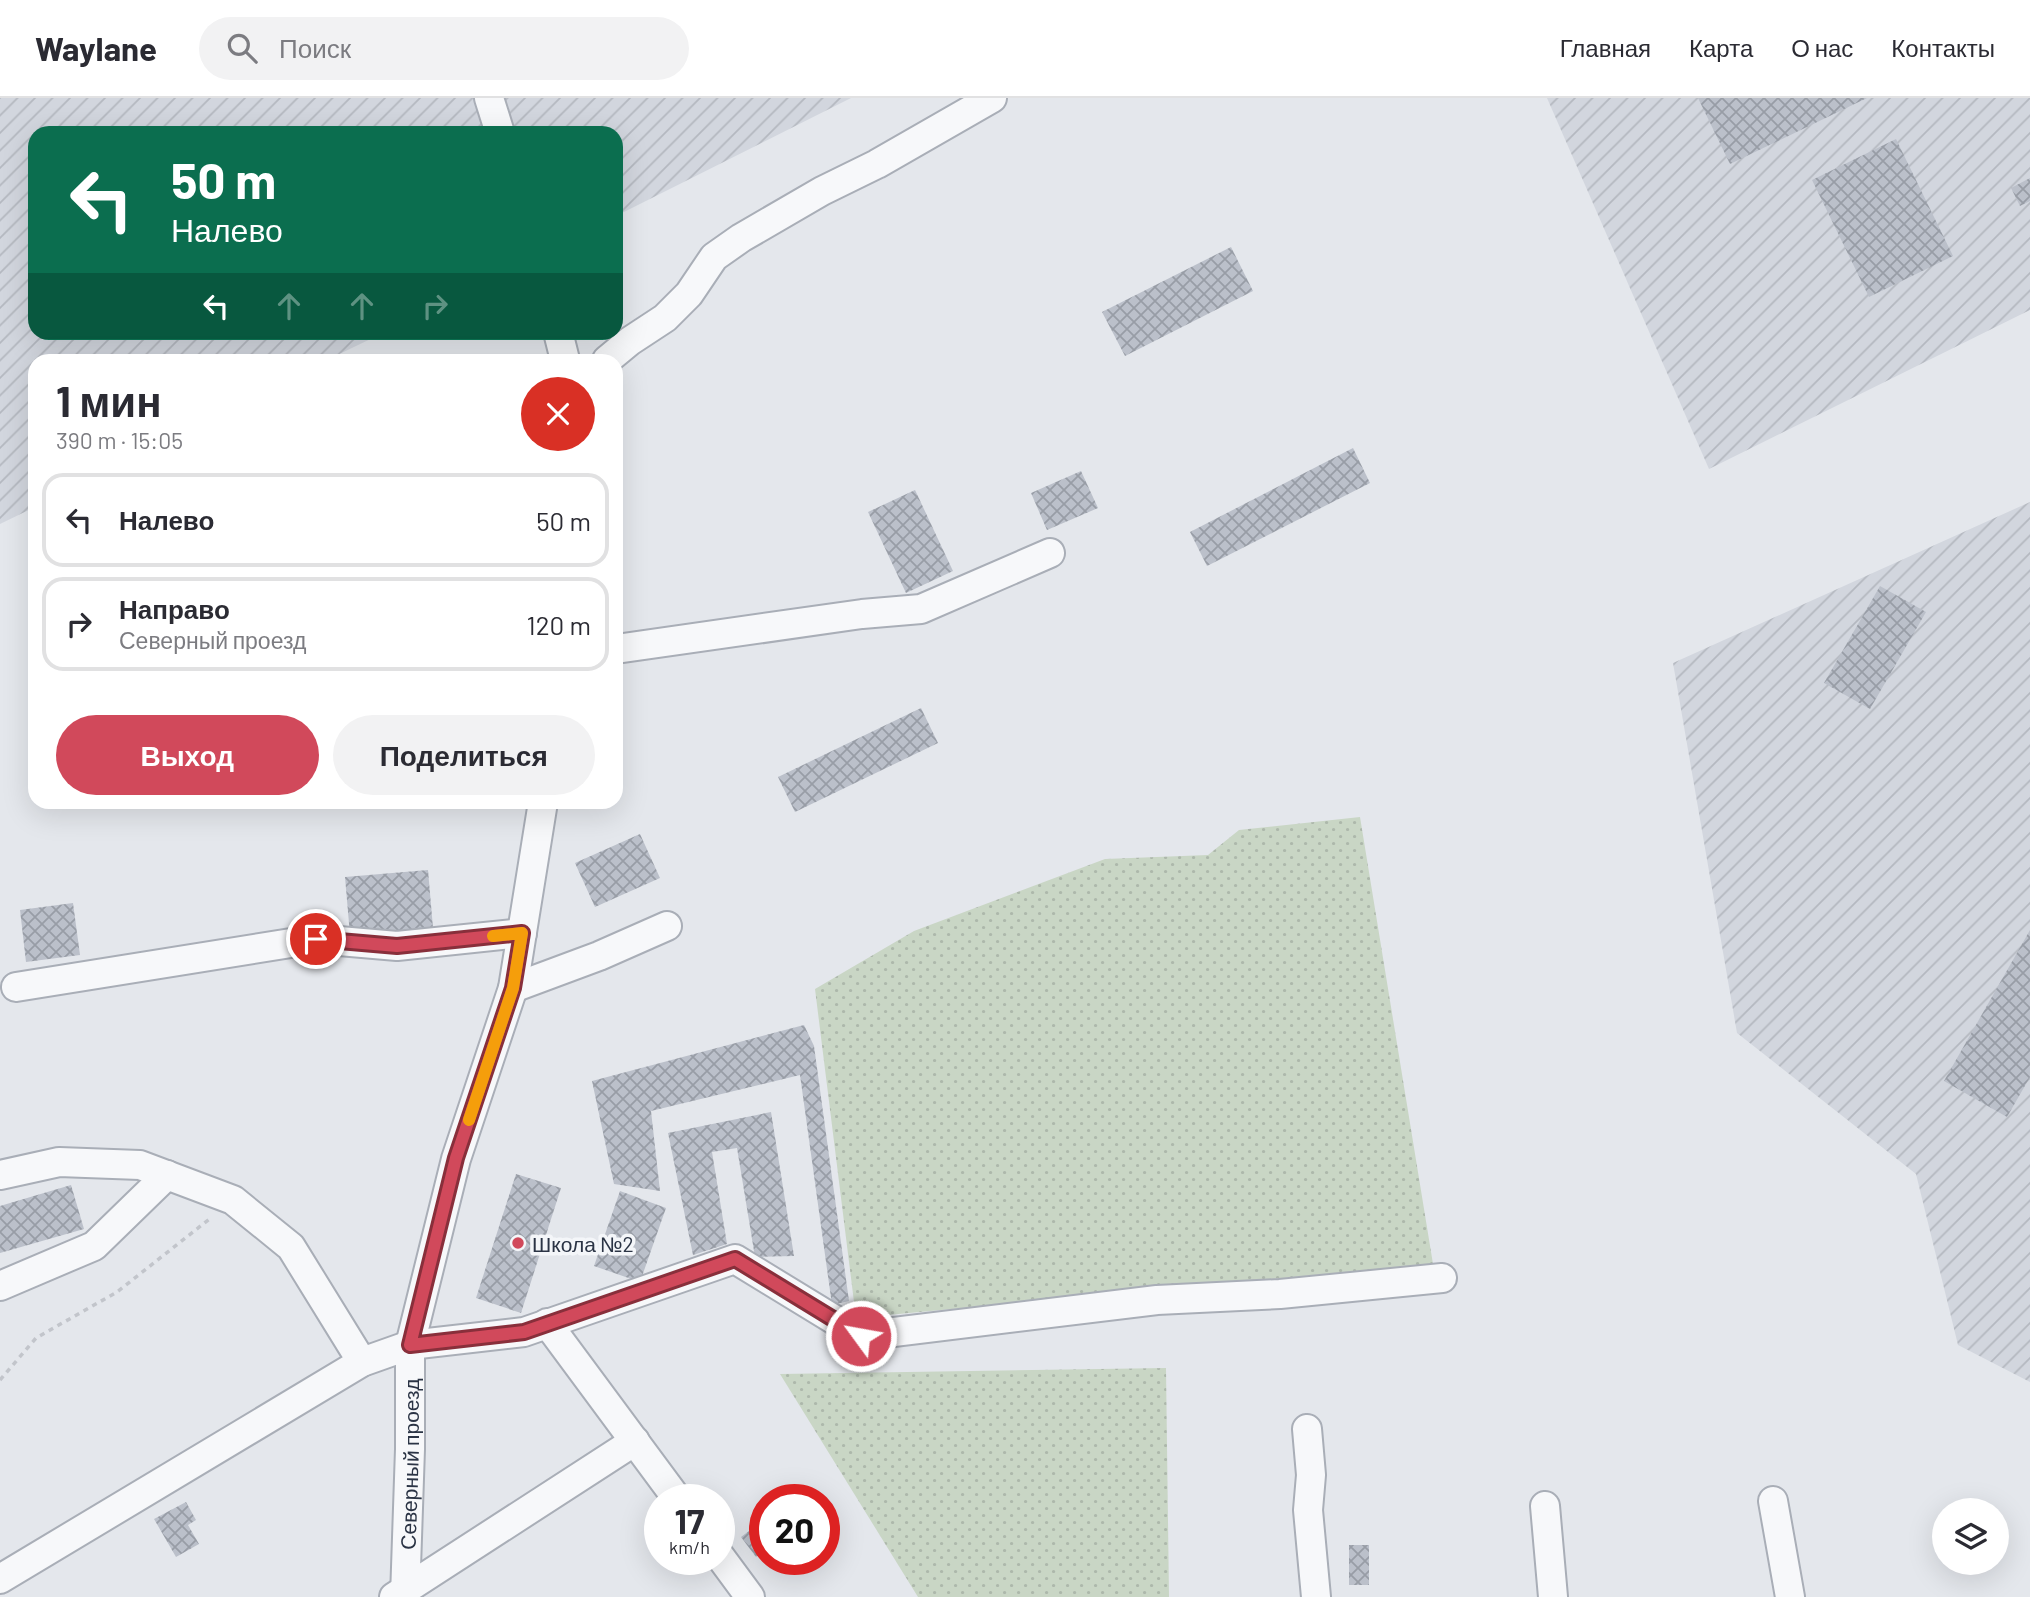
<!DOCTYPE html>
<html lang="ru">
<head>
<meta charset="utf-8">
<style>
  body { margin:0; font-family:Barlow,sans-serif; background:#f2f2f3; color:#2b2b33; height:100vh; display:flex; flex-direction:column; font-size:26px; white-space:nowrap }
  * { box-sizing:border-box; margin:0 }
  p { font-size:23px; color:#7c7c81 }
  .icon { flex:none; width:38px; height:38px; fill:none; stroke:currentColor; stroke-width:2; stroke-linecap:round; stroke-linejoin:round }
  .map { position:relative; flex:1; overflow:hidden }
  .details { position:absolute; left:28px; top:256px; width:595px; height:455px; display:flex; flex-direction:column; background:#fff; border-radius:21px; box-shadow:0 7px 28px #0002 }
  .details>* { flex:none }
  .banner { position:absolute; left:28px; top:28px; width:595px; height:214px; border-radius:21px; box-shadow:0 7px 28px #0002; background:#0b6e4f; color:#fff; overflow:hidden }
  .buttons { position:absolute; left:1932px; top:1400px; display:grid; gap:14px }
  .buttons a { display:grid; place-items:center; width:77px; height:77px; border-radius:50%; background:#fff; box-shadow:0 7px 28px #0002; font-size:35px }
  .speed { position:absolute; left:644px; top:1386px; display:flex; gap:14px; font-size:35px; font-weight:700; text-align:center }
  .speed>* { display:grid; place-content:center; width:91px; height:91px; border-radius:50%; background:#fff; box-shadow:0 7px 28px #0002; line-height:1 }
  .speed small { font-size:18px; font-weight:400 }
  .speed .limit { border:10px solid #d22; background:#fff; color:#111 }
  .pin { position:absolute; display:grid; place-items:center; width:60px; height:60px; color:#fff; margin:-30px; border:4px solid #fff; border-radius:50%; box-shadow:0 2px 7px #0007 }
  .me { position:absolute; width:77px; margin:-38px; rotate:302deg; stroke-linejoin:round; filter:drop-shadow(0 0 5px #0008) }
  .turn { display:flex; align-items:center; gap:24px; height:147px; padding:0 28px; font-size:32px }
  .turn .icon { width:91px; height:91px; stroke-width:2.5 }
  .turn b { display:block; font-size:49px; line-height:60px }
  .lanes { display:flex; align-items:center; height:66px; padding:0 28px; background:#0003; justify-content:center; gap:35px; direction:ltr }
  .lanes .off { opacity:.35 }
  .round { display:grid; place-items:center; flex:none; width:74px; height:74px; border-radius:37px; background:#f2f2f3 }
  .summary { display:flex; align-items:center; justify-content:space-between; height:119px; padding:0 28px }
  h1 { font-size:42px; font-weight:700; line-height:52px }
  .action { display:flex; gap:14px; margin-top:auto; padding:14px 28px }
  .action a { flex:1; height:80px; border-radius:42px; background:#d1495b; color:#fff; font-size:28px; font-weight:700; line-height:80px; text-align:center }
  .action a+a { background:#f2f2f3; color:#2b2b33 }
  ul { padding:0; list-style:none }
  li { display:flex; align-items:center; gap:21px; height:94px; margin:0 14px 10px; padding:0 14px; border:4px solid #e1e1e2; border-radius:21px }
  li div { flex:1 }
  li b { display:block; font-size:26px }
  li em { font-style:normal }
  header { display:flex; align-items:center; gap:42px; box-sizing:border-box; height:98px; padding:0 35px; background:#fff; border-bottom:2px solid #e1e1e2 }
  header strong { font-size:33px }
  nav { display:flex; gap:38px; margin-inline-start:auto; font-size:24px }
  .search { width:490px; height:63px; background:#f2f2f3; display:flex; align-items:center; gap:18px; box-sizing:border-box; padding:0 24px; border-radius:38px; color:#7c7c81; font-size:26px }
  .map>svg:first-child { display:block }
  .industrial { fill:url(#industrial-furrows) }
  .garden { fill:url(#garden-dots) }
  .building { fill:url(#building-cross-hatch) }
  .lines { fill:none; stroke-linecap:round; stroke-linejoin:round }
  .minor-casing { stroke:#a9aeb7; stroke-width:32 }
  .path { stroke:#c2c5cb; stroke-width:3.5; stroke-dasharray:5 5; stroke-linecap:butt }
  .minor { stroke:#f7f8fa; stroke-width:28 }
  .route-casing { stroke:#882f3b; stroke-width:18 }
  .route { stroke:#d1495b; stroke-width:12 }
  .slow { stroke:#f59e0b; stroke-width:12 }
  .poi-dot { fill:#d1495b; stroke:#f4f6f9; stroke-width:2.5 }
  .labels { text-anchor:middle; dominant-baseline:central; stroke-width:7; stroke-linejoin:round; paint-order:stroke }
  .poi-label { font-size:21px; fill:#2b3445; stroke:#f4f6f9; text-anchor:start }
  .street-label { font-size:21px; fill:#2b3445; stroke:#f4f6f9 }
</style>
</head>
<body>
<header>
<strong>Waylane</strong>
<div class="search"><svg class="icon" aria-label="search" viewBox="0 0 24 24"><circle cx="10" cy="10" r="6"/><path d="M15 15l6 6"/></svg>Поиск</div>
<nav><a>Главная</a><a>Карта</a><a>О нас</a><a>Контакты</a></nav>
</header>
<div class="map">
<svg width="2030" height="1499" viewBox="0 0 2030 1499">
  <defs>
    <pattern id="industrial-furrows" width="10" height="10" patternUnits="userSpaceOnUse" patternTransform="scale(1.75)"><rect width="10" height="10" fill="#d2d6de"/><path d="M-1 1l2-2M0 10L10 0M9 11l2-2" fill="none" stroke="#b4b8c0"/></pattern>
    <pattern id="garden-dots" width="8" height="8" patternUnits="userSpaceOnUse" patternTransform="scale(1.75)"><rect width="8" height="8" fill="#c9d6c5"/><path d="M2 2h.1M6 6h.1" fill="none" stroke="#adb8ab" stroke-width="1.8" stroke-linecap="round"/></pattern>
    <pattern id="building-cross-hatch" width="8" height="8" patternUnits="userSpaceOnUse" patternTransform="scale(1.75)"><rect width="8" height="8" fill="#bbc0ca"/><path d="M0 0l8 8M0 8l8-8" fill="none" stroke="#989da6"/></pattern>
  </defs>
  <rect width="100%" height="100%" fill="#e4e7ec"/>
  <g class="industrial">
    <polygon points="0,0 851,0 616,118 616,35 35,35 35,234 383,235 327,262 35,262 35,409 0,426"/>
    <polygon points="1547,0 2030,0 2030,212 1709,371"/>
    <polygon points="2030,404 2030,1284 1958,1247 1916,1076 1737,935 1673,565"/>
  </g>
  <g class="garden">
    <polygon points="1360,719 1433,1166 856,1220 815,891 914,833 1105,761 1208,757 1239,732"/>
    <polygon points="1166,1270 1169,1499 918,1499 780,1276"/>
  </g>
  <g class="building">
    <polygon points="1698,0 1867,0 1730,66"/>
    <polygon points="1896,41 1953,158 1869,199 1812,82"/>
    <polygon points="2030,80 2030,103 2020,108 2011,90"/>
    <polygon points="1231,149 1253,193 1125,258 1102,214"/>
    <polygon points="1353,350 1370,385 1207,468 1190,434"/>
    <polygon points="1081,373 1098,410 1047,432 1031,395"/>
    <polygon points="915,392 953,473 906,495 868,414"/>
    <polygon points="1880,488 1926,514 1870,611 1824,585"/>
    <polygon points="921,610 938,645 795,714 778,679"/>
    <polygon points="640,736 660,780 595,809 575,765"/>
    <polygon points="428,772 433,830 350,837 345,779"/>
    <polygon points="73,805 80,857 26,864 20,812"/>
    <polygon points="2030,832 2030,979 2007,1019 1944,983"/>
    <polygon points="804,927 814,948 849,1203 832,1207 800,977 651,1013 660,1093 614,1086 592,983"/>
    <polygon points="771,1014 794,1158 755,1159 737,1050 712,1054 727,1146 693,1157 668,1035"/>
    <polygon points="516,1076 561,1090 521,1215 476,1200"/>
    <polygon points="71,1087 84,1131 0,1155 0,1108"/>
    <polygon points="620,1093 666,1110 640,1184 594,1168"/>
    <polygon points="186,1404 196,1422 188,1427 199,1446 176,1459 154,1421"/>
    <polygon points="765,1421 765,1453 756,1459 741,1439"/>
    <rect x="1349" y="1447" width="20" height="40"/>
  </g>
  <g class="lines">
    <g class="minor-casing">
      <g id="minor">
        <polyline points="489,0 500,35"/>
        <polyline points="558,234 565,262"/>
        <polyline points="607,262 630,243 665,220 689,196 714,159 741,140 822,93 877,66 992,0"/>
        <polyline points="616,551 862,516 921,511 1050,455"/>
        <polyline points="16,889 316,841 397,848 522,835"/>
        <polyline points="513,890 599,858 667,828"/>
        <polyline points="0,1077 59,1064 140,1067 233,1102 291,1149 362,1264"/>
        <polyline points="0,1188 94,1148 167,1077"/>
        <polyline points="547,1225 678,1402"/>
        <polyline points="1307,1331 1311,1377 1308,1412 1316,1499"/>
        <polyline points="1773,1403 1790,1499"/>
        <polyline points="1545,1408 1553,1499"/>
        <polyline points="719,1457 750,1499"/>
        <polyline points="0,1481 362,1264 410,1247 524,1234 735,1161 861,1238 1157,1202 1280,1196 1442,1180"/>
        <polyline points="394,1499 635,1343"/>
        <path id="s1" d="M 405,1499 L 410,1351 L 410,1247 L 456,1061 L 513,890 L 543,704"/>
      </g>
    </g>
    <polyline class="path" points="0,1282 36,1240 117,1194 212,1119"/>
    <use href="#minor" class="minor"/>
  </g>
  <g class="lines">
    <g class="route-casing">
      <polyline id="route" points="316,841 397,848 522,835 513,890 456,1060 410,1247 524,1234 735,1161 861,1238"/>
    </g>
    <use href="#route" class="route"/>
    <polyline class="slow" points="469,1022 513,890 522,835 493,838"/>
  </g>
  <circle class="poi-dot" cx="518" cy="1145" r="7"/>
  <g class="labels">
    <g class="poi-label">
      <text x="532" y="1145">Школа №2</text>
    </g>
    <g class="street-label">
      <text stroke="none"><textPath href="#s1" startOffset="133">Северный проезд</textPath></text>
    </g>
  </g>
</svg>
<div class="buttons">
<a><svg class="icon" aria-label="layers" viewBox="0 0 24 24"><path d="M12 4l9 5-9 5-9-5zM3 14l9 5 9-5"/></svg></a>
</div>
<div class="speed"><div>17<small>km/h</small></div><div class="limit">20</div></div>
<div class="pin" style="left:316px;top:841px;background:#d93025"><svg class="icon" aria-label="arrive" viewBox="0 0 24 24"><path d="M6 21V4h12l-3 4 3 4H6"/></svg></div>
<svg class="me" style="left:861px;top:1238px" viewBox="-20 -20 40 40"><circle r="17" fill="#d1495b" stroke="#fff" stroke-width="3"/><path d="M0-11L8 9 0 5-8 9z" fill="#fff"/></svg>
<div class="banner">
<div class="turn"><svg class="icon" aria-label="left" viewBox="0 0 24 24"><path d="M17 20v-9H6M10 6l-5 5 5 5"/></svg><div><b>50 m</b>Налево</div></div>
<div class="lanes"><svg class="icon" aria-label="left" viewBox="0 0 24 24"><path d="M17 20v-9H6M10 6l-5 5 5 5"/></svg><svg class="icon off" aria-label="ahead" viewBox="0 0 24 24"><path d="M12 20V5M6 11l6-6 6 6"/></svg><svg class="icon off" aria-label="ahead" viewBox="0 0 24 24"><path d="M12 20V5M6 11l6-6 6 6"/></svg><svg class="icon off" aria-label="right" viewBox="0 0 24 24"><path d="M7 20v-9h11M14 6l5 5-5 5"/></svg></div>
</div>
<section class="details">
<div class="summary"><div><h1>1 мин</h1><p>390 m · 15:05</p></div><a class="round" style="background:#d93025;color:#fff"><svg class="icon" aria-label="close" viewBox="0 0 24 24"><path d="M6 6l12 12M18 6L6 18"/></svg></a></div>
<ul>
<li><svg class="icon" aria-label="left" viewBox="0 0 24 24"><path d="M17 20v-9H6M10 6l-5 5 5 5"/></svg><div><b>Налево</b></div><em>50 m</em></li>
<li><svg class="icon" aria-label="right" viewBox="0 0 24 24"><path d="M7 20v-9h11M14 6l5 5-5 5"/></svg><div><b>Направо</b><p>Северный проезд</p></div><em>120 m</em></li>
</ul>
<div class="action"><a>Выход</a><a>Поделиться</a></div>
</section>
</div>
</body>
</html>
